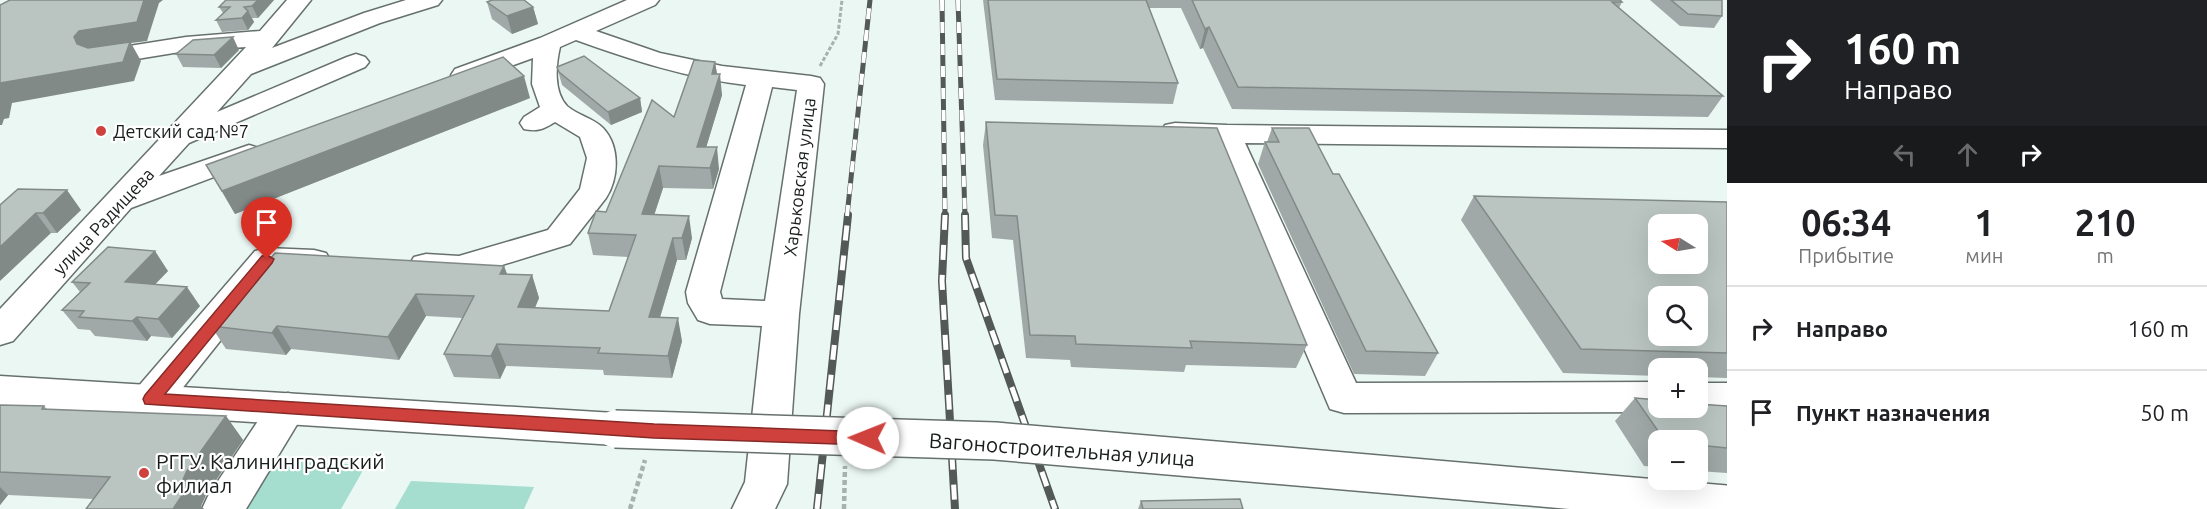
<!DOCTYPE html>
<html lang="ru">
<head>
<meta charset="utf-8">
<style>
  body { margin:0; font-family:Ubuntu,sans-serif; background:#f6f6f6; color:#202124; height:100vh; display:flex; flex-direction:column; font-size:22px; white-space:nowrap }
  * { box-sizing:border-box; margin:0 }
  p { font-size:20px; color:#757577 }
  .icon { flex:none; width:33px; height:33px; fill:none; stroke:currentColor; stroke-width:2; stroke-linecap:round; stroke-linejoin:round }
  .map { position:relative; flex:1; overflow:hidden }
  .side { display:flex; flex-direction:column; background:#fff; width:480px }
  .side>* { flex:none }
  .banner { background:#202124; color:#fff; overflow:hidden }
  .needle { width:39px; rotate:281deg }
  .fabs { position:absolute; left:1648px; top:214px; display:grid; gap:12px }
  .fabs a { display:grid; place-items:center; width:60px; height:60px; border-radius:12px; background:#fff; box-shadow:0 6px 24px #0002; font-size:30px }
  .pin { position:absolute; display:grid; place-items:center; width:51px; height:51px; color:#fff; margin:-62px -26px; border-radius:50% 50% 50% 0; rotate:-45deg; box-shadow:0 0 6px #0007 }
  .pin .icon { rotate:45deg }
  .me { position:absolute; width:66px; margin:-33px; rotate:271deg; stroke-linejoin:round; filter:drop-shadow(0 0 4px #0008) }
  .turn { display:flex; align-items:center; gap:21px; height:126px; padding:0 18px; font-size:27px }
  .turn .icon { width:78px; height:78px; stroke-width:2.5 }
  .turn b { display:block; font-size:42px; line-height:51px }
  .lanes { display:flex; align-items:center; height:57px; padding:0 18px; background:#0003; justify-content:center; gap:30px; direction:ltr }
  .lanes .off { opacity:.35 }
  .eta { display:flex; justify-content:space-evenly; align-items:center; height:102px; text-align:center }
  .eta b { font-size:36px; font-weight:700; line-height:42px }
  ul { padding:0; list-style:none }
  li { display:flex; align-items:center; gap:18px; height:84px; padding:0 18px; border-top:2px solid #e0e0e0 }
  li div { flex:1 }
  li b { display:block; font-size:22px }
  li em { font-style:normal }
  main { display:flex; flex:1; min-height:0 }
  .map>svg:first-child { display:block }
  .green { fill:#a5ddce }
  .lines { fill:none; stroke-linecap:round; stroke-linejoin:round }
  .minor-casing { stroke:#66706d; stroke-width:3 }
  .major-casing { stroke:#66706d; stroke-width:3 }
  .path-far1 { stroke:#a7b1ae; stroke-width:3; stroke-dasharray:4 2; stroke-linecap:butt }
  .path { stroke:#a7b1ae; stroke-width:4.5; stroke-dasharray:5 3; stroke-linecap:butt }
  .minor { fill:#fff; fill-rule:evenodd }
  .major { fill:#fff; fill-rule:evenodd }
  .rail-far1-casing { stroke:#535957; stroke-width:5 }
  .rail-casing { stroke:#535957; stroke-width:8 }
  .rail-far1 { stroke:#fff; stroke-width:4; stroke-dasharray:11; stroke-linecap:butt }
  .rail { stroke:#fff; stroke-width:5; stroke-dasharray:15; stroke-linecap:butt }
  .major-bridge-casing { stroke:#66706d; stroke-width:40; stroke-linecap:butt }
  .major-bridge { stroke:#fff; stroke-width:37 }
  .wall { fill:#a0a9a7 }
  .shaded-wall { fill:#828a88 }
  .building { fill:#bac5c2; stroke:#828a88; stroke-width:1.5; fill-rule:evenodd }
  .route { fill:#cf413c; stroke:#872a27; stroke-width:1.5 }
  .poi-dot { fill:#cf413c; stroke:#fff; stroke-width:2 }
  .labels { text-anchor:middle; dominant-baseline:central; stroke-width:4.5; stroke-linejoin:round; paint-order:stroke }
  .poi-label { font-size:18px; fill:#191d1c; stroke:#fff; text-anchor:start }
  .street-label { font-size:18px; fill:#191d1c; stroke:#fff }
  .near-street-label { font-size:21px; fill:#191d1c; stroke:#fff }
  .near-poi-label { font-size:21px; fill:#191d1c; stroke:#fff; text-anchor:start }
</style>
</head>
<body>
<main>
<div class="map">
<svg width="1727" height="509" viewBox="0 0 1727 509">
  <rect width="100%" height="100%" fill="#ebf7f3"/>
  <g class="green">
    <polygon points="270,460 366,465 341,509 237,509"/>
    <polygon points="411,481 534,487 524,509 395,509"/>
  </g>
  <g class="lines">
    <g class="minor-casing">
      <g id="minor">
        <polygon points="287,0 311,0 272,48 364,13 406,0 442,0 438,5 380,23 251,74 217,112 347,57 356,54 365,57 369,62 365,67 189,143 159,176 249,145 259,148 264,154 259,160 131,208 13,341 0,345 0,309 246,47 186,51 100,65 91,62 87,57 91,52 186,37 260,31"/>
        <path d="M 627,0 L 659,0 L 655,5 L 596,31 L 660,53 L 722,66 L 811,76 L 820,78 L 824,84 L 799,314 L 787,484 L 775,509 L 732,509 L 745,482 L 762,326 L 710,324 L 698,320 L 688,303 L 686,292 L 746,85 C 687,78 632,60 576,40 L 560,47 C 556,64 553,91 567,106 C 577,115 593,118 603,128 C 620,146 619,178 606,198 L 570,244 L 460,278 L 426,276 L 414,273 L 409,265 L 414,257 L 426,254 L 459,256 L 548,230 L 580,189 L 587,158 L 580,137 L 555,122 C 544,129 537,132 524,129 L 520,123 L 524,117 L 540,107 L 532,84 L 533,58 L 464,83 L 455,81 L 451,75 L 455,69 L 540,38 ZM 772,87 L 797,90 L 765,301 L 722,299 L 720,292 Z"/>
        <polygon points="1175,123 1227,125 1727,130 1727,148 1245,143 1356,383 1659,382 1659,408 1671,408 1659,412 1344,413 1330,409 1216,142 1165,137 1161,131 1165,125"/>
        <polygon points="267,248 314,250 326,253 331,261 326,269 314,272 276,271 165,410 151,414 137,410 132,399 137,388 255,251"/>
        <polygon points="1698,383 1727,383 1727,413 1698,413 1684,409 1698,408"/>
        <polygon points="288,393 302,397 307,408 246,509 202,509 208,496 274,397"/>
      </g>
    </g>
    <g class="major-casing">
      <polygon id="major" points="0,376 615,413 629,418 635,429 629,440 615,445 0,406"/>
    </g>
    <polyline class="path-far1" points="820,66 838,34 842,0"/>
    <g class="path">
      <polyline points="630,509 645,460"/>
      <polyline points="844,509 845,466"/>
    </g>
    <use href="#minor" class="minor"/>
    <use href="#major" class="major"/>
    <g class="rail-far1-casing">
      <g id="rail-far1">
        <polyline points="942,0 945,216"/>
        <polyline points="958,0 965,216"/>
        <polyline points="847,216 870,0"/>
      </g>
    </g>
    <g class="rail-casing">
      <g id="rail">
        <polyline points="945,215 942,281 955,509"/>
        <polyline points="965,215 966,258 1055,509"/>
        <polyline points="817,509 848,215"/>
      </g>
    </g>
    <use href="#rail-far1" class="rail-far1"/>
    <use href="#rail" class="rail"/>
    <g class="major-bridge-casing">
      <polyline id="major-bridge" points="615,429 995,441 1727,504"/>
    </g>
    <use href="#major-bridge" class="major-bridge"/>
  </g>
  <g class="wall">
    <polygon points="274,0 258,18 252,18 254,22 248,30 222,32 216,20 223,13 219,7"/>
    <polygon points="983,0 1620,0 1622,2 1619,8 1723,96 1708,117 1232,109 1203,48 1200,49 1181,8 1149,8 1178,83 1173,104 995,100"/>
    <polygon points="1650,0 1722,0 1722,16 1714,28 1680,26"/>
    <polygon points="487,2 533,7 538,24 512,34 492,19"/>
    <polygon points="239,50 221,68 183,67 176,54"/>
    <polygon points="715,62 717,74 722,95 706,147 719,169 713,189 663,188 654,215 692,238 686,260 677,260 660,318 682,341 672,378 604,375 603,370 506,366 500,379 454,377 444,354 463,318 426,316 399,360 291,349 286,355 226,349 211,326 504,266 507,274 532,275 539,298 535,308 609,311 628,257 593,255 588,233 606,212 674,117"/>
    <polygon points="557,67 640,98 642,112 611,125 562,85"/>
    <polygon points="530,98 235,214 206,165"/>
    <polygon points="986,122 1307,345 1296,368 1186,365 1184,372 1071,367 1070,360 1026,358 1013,240 992,238 983,145"/>
    <polygon points="1272,128 1333,174 1438,353 1425,376 1354,374 1258,164 1265,142 1267,142"/>
    <polygon points="1474,196 1727,202 1727,378 1698,377 1698,369 1659,369 1659,376 1563,373 1461,220"/>
    <polygon points="0,205 81,210 57,233 51,233"/>
    <polygon points="168,271 155,284 200,306 172,338 151,336 147,341 95,336 90,330 78,329 62,310 80,292 72,282"/>
    <polygon points="1635,398 1727,406 1727,473 1698,471 1698,441 1659,441 1659,467 1644,466 1615,421"/>
    <polygon points="0,405 44,406 47,409 226,416 243,440 206,495 201,506 204,509 86,509 93,499 8,495 0,505"/>
    <polygon points="1141,501 1243,509 1138,509"/>
  </g>
  <g class="shaded-wall">
    <polygon points="144,0 163,0 159,3 147,41 131,43 141,61 134,81 12,103 9,118 4,119 2,125 0,125 0,83 77,44 74,37 79,31"/>
    <polygon points="258,0 274,0 258,18 252,6"/>
    <polygon points="533,7 538,24 512,34 507,16"/>
    <polygon points="248,11 254,22 248,30 242,18"/>
    <polygon points="1209,27 1203,48 1200,49 1205,29"/>
    <polygon points="233,37 239,50 221,68 214,55"/>
    <polygon points="715,62 718,80 720,74 722,95 700,168 697,147 712,74"/>
    <polygon points="524,76 530,98 235,214 222,191"/>
    <polygon points="640,98 642,112 611,125 608,112"/>
    <polygon points="717,147 719,169 713,189 710,168"/>
    <polygon points="659,166 663,188 647,237 642,214"/>
    <polygon points="67,190 81,210 57,233 43,213"/>
    <polygon points="36,213 51,233 0,281 0,247"/>
    <polygon points="689,216 692,238 686,260 682,238"/>
    <polygon points="673,238 677,260 653,340 649,317"/>
    <polygon points="155,251 168,271 139,301 125,282"/>
    <polygon points="504,266 512,288 500,274"/>
    <polygon points="532,275 539,298 525,330 518,307"/>
    <polygon points="187,287 200,306 172,338 158,319"/>
    <polygon points="416,294 426,316 399,360 388,337"/>
    <polygon points="137,317 151,336 147,341 132,321"/>
    <polygon points="678,318 682,341 672,378 668,356"/>
    <polygon points="277,326 291,349 286,355 272,333"/>
    <polygon points="497,344 506,366 500,379 491,356"/>
    <polygon points="226,416 243,440 206,495 201,506 204,509 173,509 180,486 187,471"/>
    <polygon points="0,487 8,495 0,505"/>
  </g>
  <g class="building">
    <polygon points="10,0 144,0 137,22 79,31 74,37 77,44 88,48 130,42 123,62 0,83 0,5"/>
    <polygon points="226,0 258,0 252,6 244,7 248,11 242,18 216,20 230,7 219,7"/>
    <polygon points="492,0 524,0 533,7 507,16 487,2"/>
    <polygon points="988,0 1146,0 1178,83 997,79"/>
    <polygon points="1192,0 1620,0 1622,2 1612,2 1723,96 1238,87 1209,27 1205,29"/>
    <polygon points="1671,0 1722,0 1722,16 1688,14"/>
    <polygon points="233,37 214,55 176,54 193,40"/>
    <polygon points="584,56 640,98 608,112 559,72 557,67"/>
    <polygon points="503,57 524,76 222,191 206,165"/>
    <polygon points="694,60 715,62 712,74 720,74 697,147 717,147 710,168 659,166 642,214 689,216 682,238 673,238 649,317 678,318 668,356 598,353 600,348 497,344 491,356 444,354 474,296 416,294 388,337 277,326 272,333 211,326 237,299 275,253 504,266 500,274 532,275 518,307 609,311 636,235 588,233 596,211 606,212 652,100 674,117"/>
    <polygon points="986,122 1217,128 1307,345 1190,341 1192,348 1076,344 1075,336 1030,335 1017,216 995,215"/>
    <polygon points="1272,128 1309,128 1333,174 1339,174 1438,353 1366,351 1265,142 1279,142"/>
    <polygon points="18,189 67,190 43,213 36,213 0,247 0,205"/>
    <path d="M 1474,196 L 1727,202 L 1727,353 L 1581,349 ZM 1659,225 L 1698,225 L 1698,264 L 1659,264 ZM 1659,297 L 1698,297 L 1698,336 L 1659,336 Z"/>
    <polygon points="108,247 155,251 125,282 187,287 158,319 137,317 132,321 79,317 84,311 62,310 90,283 72,282"/>
    <polygon points="1635,398 1659,400 1659,408 1698,408 1698,404 1727,406 1727,448 1698,445 1698,441 1665,441"/>
    <polygon points="0,405 44,406 42,409 226,416 187,471 180,486 187,488 173,509 86,509 110,477 0,472"/>
    <polygon points="1240,499 1243,509 1143,509 1141,501"/>
  </g>
  <polygon class="route" points="267,255 274,259 272,263 165,394 654,424 868,432 874,434 876,438 874,443 868,445 654,438 145,404 143,399 145,395 262,256"/>
  <g class="poi-dot">
    <circle cx="101" cy="131" r="6"/>
    <circle cx="144" cy="473" r="6"/>
  </g>
  <g class="labels">
    <g class="poi-label">
      <text x="113" y="131">Детский сад №7</text>
    </g>
    <g class="street-label">
      <text transform="translate(799 177) rotate(-83)">Харьковская улица</text>
      <text transform="translate(103 221) rotate(-47)">улица Радищева</text>
    </g>
    <g class="near-street-label">
      <text transform="translate(1062 449) rotate(4)">Вагоностроительная улица</text>
    </g>
    <g class="near-poi-label">
      <text x="156" y="461">РГГУ. Калининградский<tspan x="156" dy="24">филиал</tspan></text>
    </g>
  </g>
</svg>
<div class="fabs">
<a><svg class="needle" viewBox="-14 -14 28 28"><path d="M0-13l5 13h-10z" fill="#e53935"/><path d="M0 13l5-13h-10z" fill="#757577"/></svg></a>
<a><svg class="icon" aria-label="search" viewBox="0 0 24 24"><circle cx="10" cy="10" r="6"/><path d="M15 15l6 6"/></svg></a>
<a>+</a>
<a>−</a>
</div>
<div class="pin" style="left:267px;top:259px;background:#d93025"><svg class="icon" aria-label="arrive" viewBox="0 0 24 24"><path d="M6 21V4h12l-3 4 3 4H6"/></svg></div>
<svg class="me" style="left:868px;top:438px" viewBox="-20 -20 40 40"><circle r="19" fill="#fff"/><path d="M0-13L10 11 0 6-10 11z" fill="#cf413c"/></svg>
</div>
<section class="side">
<div class="banner">
<div class="turn"><svg class="icon" aria-label="right" viewBox="0 0 24 24"><path d="M7 20v-9h11M14 6l5 5-5 5"/></svg><div><b>160 m</b>Направо</div></div>
<div class="lanes"><svg class="icon off" aria-label="left" viewBox="0 0 24 24"><path d="M17 20v-9H6M10 6l-5 5 5 5"/></svg><svg class="icon off" aria-label="ahead" viewBox="0 0 24 24"><path d="M12 20V5M6 11l6-6 6 6"/></svg><svg class="icon" aria-label="right" viewBox="0 0 24 24"><path d="M7 20v-9h11M14 6l5 5-5 5"/></svg></div>
</div>
<div class="eta">
<div><b>06:34</b><p>Прибытие</p></div>
<div><b>1</b><p>мин</p></div>
<div><b>210</b><p>m</p></div>
</div>
<ul>
<li><svg class="icon" aria-label="right" viewBox="0 0 24 24"><path d="M7 20v-9h11M14 6l5 5-5 5"/></svg><div><b>Направо</b></div><em>160 m</em></li>
<li><svg class="icon" aria-label="arrive" viewBox="0 0 24 24"><path d="M6 21V4h12l-3 4 3 4H6"/></svg><div><b>Пункт назначения</b></div><em>50 m</em></li>
</ul>
</section>
</main>
</body>
</html>
